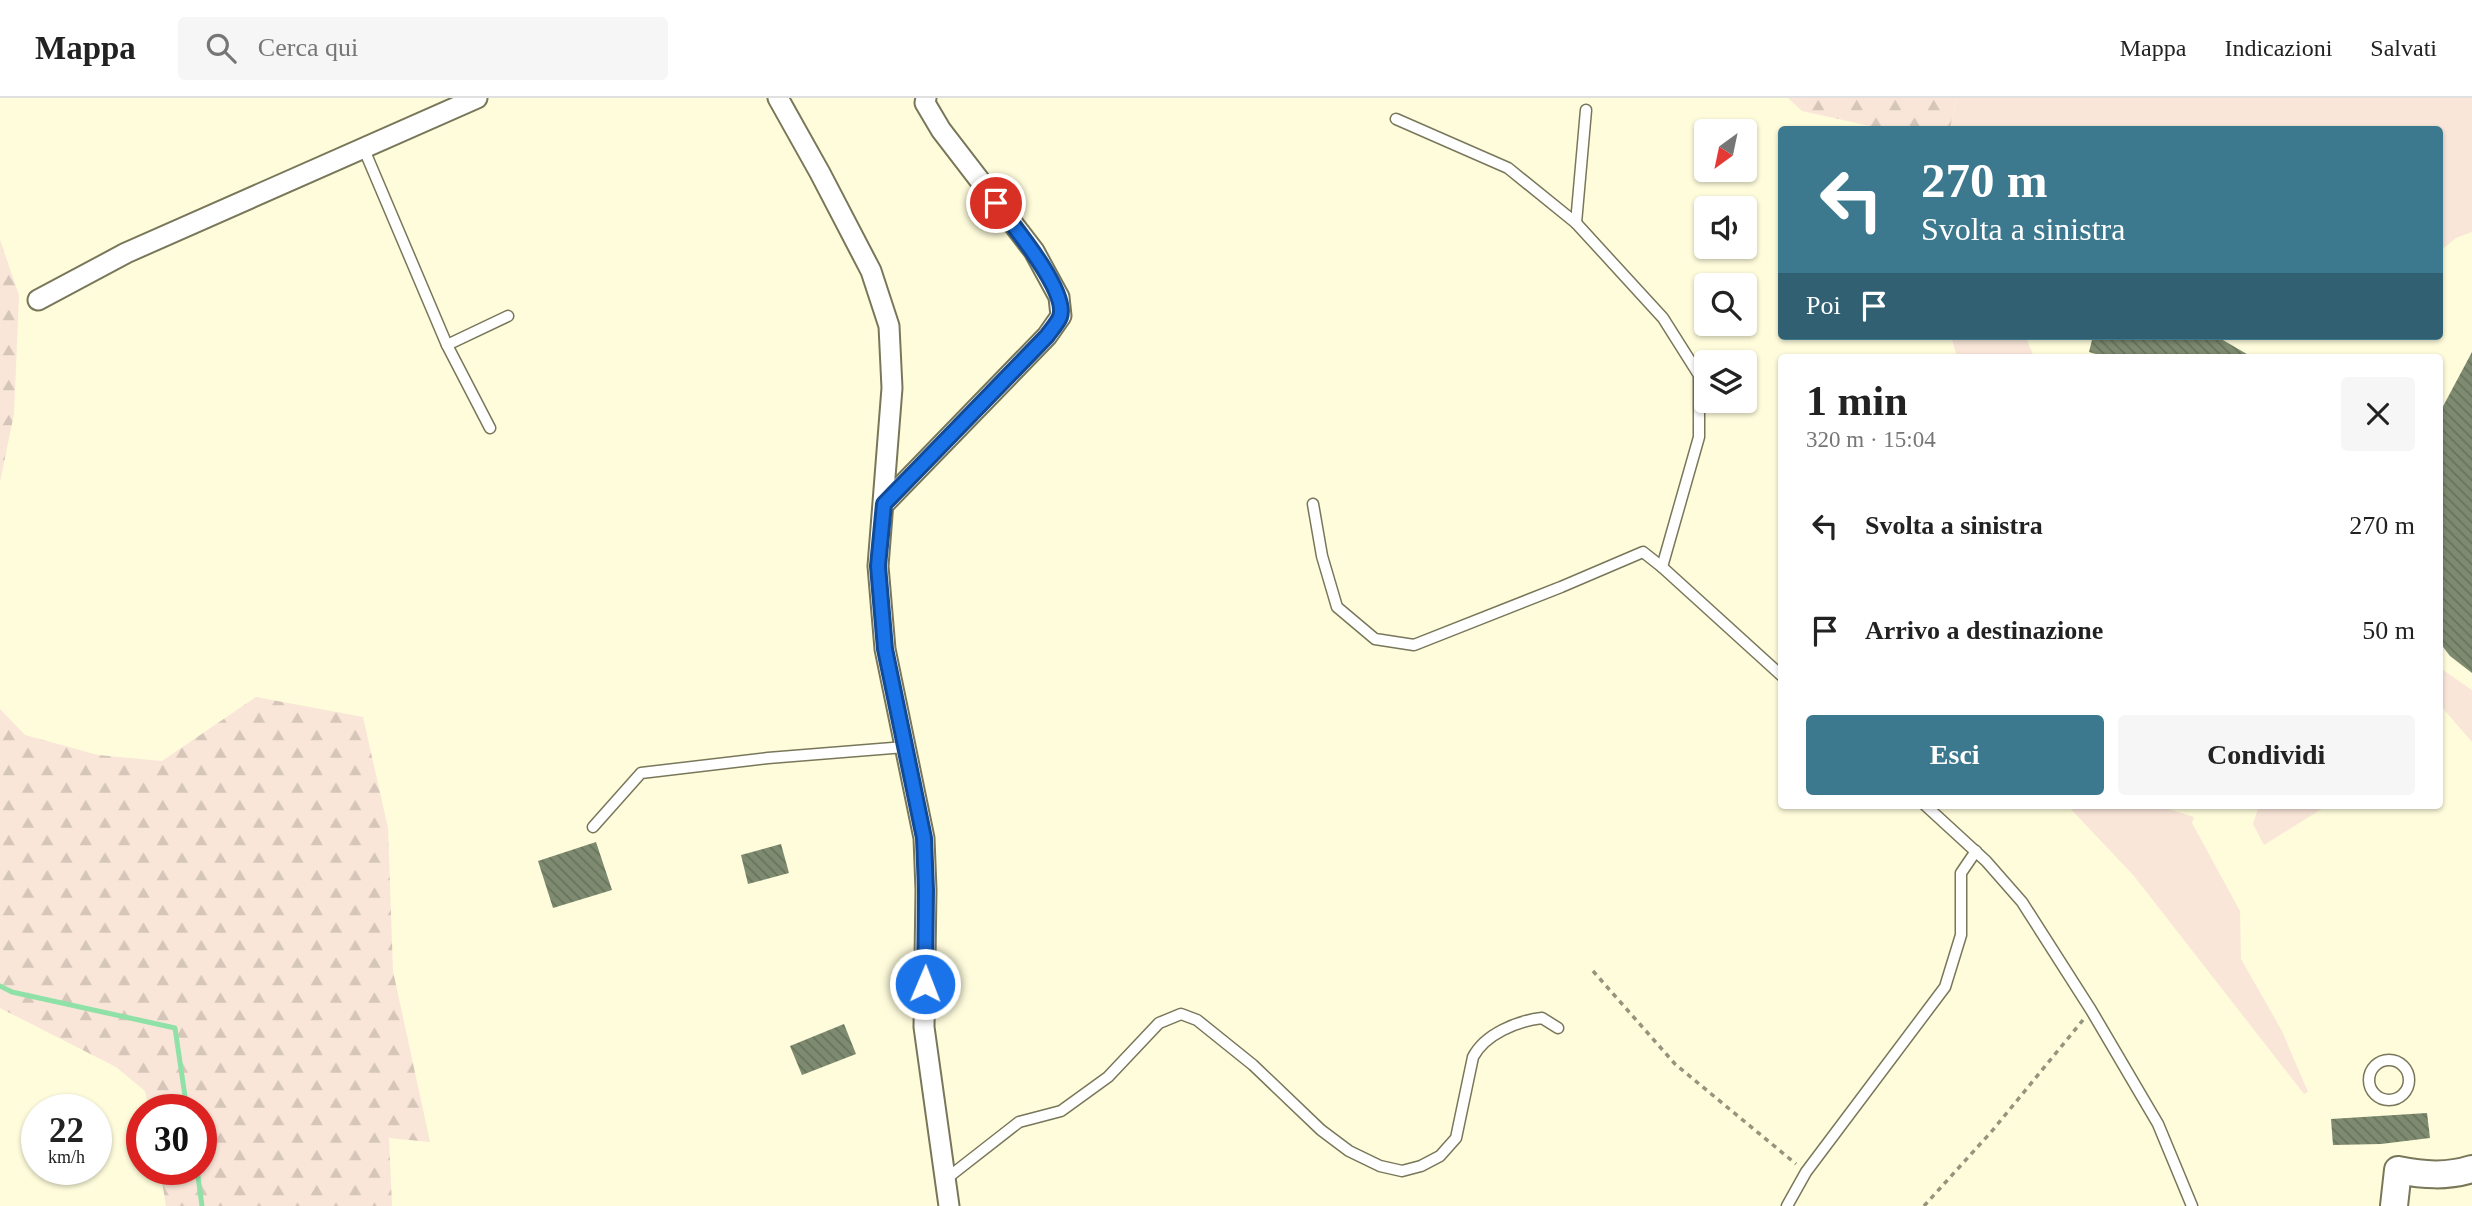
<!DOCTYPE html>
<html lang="it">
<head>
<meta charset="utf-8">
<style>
  body { margin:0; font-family:Georgia,serif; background:#f6f6f6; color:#222; height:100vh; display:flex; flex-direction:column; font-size:26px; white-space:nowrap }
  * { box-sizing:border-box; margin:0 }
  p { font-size:23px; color:#767676 }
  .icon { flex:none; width:38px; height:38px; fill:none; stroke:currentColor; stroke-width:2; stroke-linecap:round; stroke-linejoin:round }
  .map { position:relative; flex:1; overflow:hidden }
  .side { position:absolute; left:1778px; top:256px; width:665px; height:455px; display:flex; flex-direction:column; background:#fff; border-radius:7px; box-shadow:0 2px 5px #0004 }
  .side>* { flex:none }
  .guide { position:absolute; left:1778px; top:28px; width:665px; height:214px; border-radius:7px; box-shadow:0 2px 5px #0004; background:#3c798f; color:#fff; overflow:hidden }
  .needle { width:46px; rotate:213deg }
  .tools { position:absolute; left:1694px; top:21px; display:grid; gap:14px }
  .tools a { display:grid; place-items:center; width:63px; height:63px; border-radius:7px; background:#fff; box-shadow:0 2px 5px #0004; font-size:35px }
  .speed { position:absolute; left:21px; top:996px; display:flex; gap:14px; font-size:35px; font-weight:700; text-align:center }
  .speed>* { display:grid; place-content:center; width:91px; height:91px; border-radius:50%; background:#fff; box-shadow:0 2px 5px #0004; line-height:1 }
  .speed small { font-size:18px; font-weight:400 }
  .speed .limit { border:10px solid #d22; background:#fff; color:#111 }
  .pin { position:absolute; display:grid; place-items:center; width:60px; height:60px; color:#fff; margin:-30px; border:4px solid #fff; border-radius:50%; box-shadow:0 2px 7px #0007 }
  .me { position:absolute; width:77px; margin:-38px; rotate:1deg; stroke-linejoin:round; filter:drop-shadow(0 0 5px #0008) }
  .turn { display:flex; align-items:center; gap:24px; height:147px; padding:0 28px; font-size:32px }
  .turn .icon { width:91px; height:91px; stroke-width:2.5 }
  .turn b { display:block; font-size:49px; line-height:60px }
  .then { display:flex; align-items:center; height:66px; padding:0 28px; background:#0003; gap:14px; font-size:26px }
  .round { display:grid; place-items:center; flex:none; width:74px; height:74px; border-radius:7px; background:#f6f6f6 }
  .headline { display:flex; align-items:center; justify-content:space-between; height:119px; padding:0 28px }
  h1 { font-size:42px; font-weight:600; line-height:52px }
  .primary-button { display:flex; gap:14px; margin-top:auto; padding:14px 28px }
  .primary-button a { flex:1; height:80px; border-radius:7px; background:#3c798f; color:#fff; font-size:28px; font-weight:600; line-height:80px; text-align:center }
  .primary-button a+a { background:#f6f6f6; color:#222 }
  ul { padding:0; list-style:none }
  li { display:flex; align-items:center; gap:21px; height:105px; padding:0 28px }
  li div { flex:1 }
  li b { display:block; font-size:26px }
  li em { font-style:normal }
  header { display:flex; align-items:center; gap:42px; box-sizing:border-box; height:98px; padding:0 35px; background:#fff; border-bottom:2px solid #e0e0e0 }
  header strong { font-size:33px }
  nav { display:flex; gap:38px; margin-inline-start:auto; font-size:24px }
  .search { width:490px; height:63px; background:#f6f6f6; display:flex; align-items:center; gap:18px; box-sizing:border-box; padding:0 24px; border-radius:7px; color:#767676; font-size:26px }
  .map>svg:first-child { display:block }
  .grass { fill:#f9e6d8 }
  .forest { fill:url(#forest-firs) }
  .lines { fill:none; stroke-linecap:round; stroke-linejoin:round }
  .stream { stroke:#90e1a8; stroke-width:5 }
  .building { fill:url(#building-back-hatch) }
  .service-casing { stroke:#78775a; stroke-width:13 }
  .minor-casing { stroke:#78775a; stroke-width:23 }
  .secondary-casing { stroke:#78775a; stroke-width:30 }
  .path { stroke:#95947d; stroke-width:3.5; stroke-dasharray:5 5; stroke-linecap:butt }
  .service { stroke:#fff; stroke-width:10 }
  .minor { stroke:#fff; stroke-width:19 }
  .secondary { stroke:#fff; stroke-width:26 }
  .route-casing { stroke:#114b97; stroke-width:18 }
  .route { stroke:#1a73e8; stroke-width:12 }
</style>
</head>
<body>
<header>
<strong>Mappa</strong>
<div class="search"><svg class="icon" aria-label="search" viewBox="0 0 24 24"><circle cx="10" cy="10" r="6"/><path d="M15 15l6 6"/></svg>Cerca qui</div>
<nav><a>Mappa</a><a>Indicazioni</a><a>Salvati</a></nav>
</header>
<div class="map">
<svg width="2472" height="1108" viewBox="0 0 2472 1108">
  <defs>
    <pattern id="forest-firs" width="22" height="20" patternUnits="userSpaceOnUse" patternTransform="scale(1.75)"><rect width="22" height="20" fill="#f9e6d8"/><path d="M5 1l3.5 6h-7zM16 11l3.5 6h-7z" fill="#d6c6ba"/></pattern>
    <pattern id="building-back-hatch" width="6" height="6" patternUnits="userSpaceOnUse" patternTransform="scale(1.75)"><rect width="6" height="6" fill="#7e8b70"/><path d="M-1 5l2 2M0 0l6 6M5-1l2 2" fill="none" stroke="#68735c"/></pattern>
  </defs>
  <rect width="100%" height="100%" fill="#fefcdb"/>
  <g class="grass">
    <polygon points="1956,0 2472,0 2472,134 2456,140 2440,153 2440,32 1950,32"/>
    <polygon points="1951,238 2028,238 2027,242 2034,259 1957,259"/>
    <polygon points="2440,570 2472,592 2472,644 2440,607"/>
    <polygon points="2067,707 2155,707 2194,719 2192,725 2240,813 2241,861 2282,933 2308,994 2304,996 2134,778"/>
    <polygon points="2259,707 2328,707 2264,747 2253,726"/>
  </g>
  <g class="forest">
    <polygon points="1788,0 1956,0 1950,31 1884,31 1802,13"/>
    <polygon points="0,142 19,197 14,316 0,384"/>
    <polygon points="256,599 363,619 388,730 393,873 430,1044 389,1040 392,1108 166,1108 160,1071 201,1071 201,1012 149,1011 145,993 116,969 0,910 0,611 25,637 98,657 162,663"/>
  </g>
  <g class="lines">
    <g class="stream">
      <polyline points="0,888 12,894 175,930 187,1012"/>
      <polyline points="197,1071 202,1108"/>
    </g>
  </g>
  <g class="building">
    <polygon points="2093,238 2216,238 2252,259 2106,259 2089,254"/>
    <polygon points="2472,254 2472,575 2450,558 2440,545 2440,314"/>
    <polygon points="596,744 612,792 553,810 538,763"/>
    <polygon points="781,746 789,775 748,786 741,757"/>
    <polygon points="844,926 856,956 802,977 790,948"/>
    <polygon points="2427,1015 2430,1040 2381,1046 2333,1047 2331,1021"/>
  </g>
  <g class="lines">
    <g class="service-casing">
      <g id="service">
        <polyline points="1396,21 1508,70 1576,125 1663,220 1699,277 1699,339 1662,469 1782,578"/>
        <polyline points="363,49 447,247 490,330"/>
        <polyline points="1576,125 1586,12"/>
        <polyline points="447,247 508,218"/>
        <polyline points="1313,406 1322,458 1337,509 1375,541 1414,547 1561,489 1643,454 1662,469"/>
        <polyline points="1925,707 1986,763 2022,804 2091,912 2158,1026 2192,1108"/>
        <polyline points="593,729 641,675 768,660 905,649"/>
        <circle cx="2389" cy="982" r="20"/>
        <path d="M 946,1081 L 1019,1024 L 1061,1013 L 1108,979 L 1159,925 L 1181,916 L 1197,922 L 1253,967 L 1321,1032 L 1349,1053 L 1380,1068 L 1402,1073 L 1421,1068 L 1440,1058 L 1456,1040 L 1473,959 C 1485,936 1517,923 1542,920 L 1558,930"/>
        <polyline points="1787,1108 1806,1074 1945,889 1961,837 1961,775 1976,753"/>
      </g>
    </g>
    <g class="minor-casing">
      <g id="minor">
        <polyline points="778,0 820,75 871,173 889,228 892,290 878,468 885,551 924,740 926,792 924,929 949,1108"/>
        <polyline points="38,202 126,155 477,0"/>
        <polyline points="884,406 1047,238 1061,218 1059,199 1034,153 941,32 925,5 926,0"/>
      </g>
    </g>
    <g class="secondary-casing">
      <path id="secondary" d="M 2394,1108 L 2398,1072 C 2423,1077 2447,1079 2472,1071"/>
    </g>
    <g class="path">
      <polyline points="1593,873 1675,966 1796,1066"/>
      <polyline points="1924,1108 1992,1033 2083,922"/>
    </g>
    <use href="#service" class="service"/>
    <use href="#minor" class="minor"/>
    <use href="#secondary" class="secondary"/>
  </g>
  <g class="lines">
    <g class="route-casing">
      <path id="route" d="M 925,886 L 926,792 L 924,740 L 885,551 L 878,468 L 884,406 L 1047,238 C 1051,232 1057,226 1060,219 C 1069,194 1012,126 996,105"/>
    </g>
    <use href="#route" class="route"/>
  </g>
</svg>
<div class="tools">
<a><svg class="needle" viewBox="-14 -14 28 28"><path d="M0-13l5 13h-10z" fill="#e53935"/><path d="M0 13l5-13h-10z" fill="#767676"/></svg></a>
<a><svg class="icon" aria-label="sound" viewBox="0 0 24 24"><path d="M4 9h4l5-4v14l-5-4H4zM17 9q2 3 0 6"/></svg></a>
<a><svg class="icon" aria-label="search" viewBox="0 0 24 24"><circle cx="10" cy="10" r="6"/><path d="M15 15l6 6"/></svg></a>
<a><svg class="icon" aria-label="layers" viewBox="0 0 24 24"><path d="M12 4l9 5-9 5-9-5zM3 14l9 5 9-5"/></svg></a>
</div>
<div class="speed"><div>22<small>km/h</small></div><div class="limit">30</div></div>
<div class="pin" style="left:996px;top:105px;background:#d93025"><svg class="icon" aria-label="arrive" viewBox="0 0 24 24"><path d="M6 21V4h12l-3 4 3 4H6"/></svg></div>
<svg class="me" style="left:925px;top:886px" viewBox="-20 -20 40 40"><circle r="17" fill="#1a73e8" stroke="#fff" stroke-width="3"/><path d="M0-11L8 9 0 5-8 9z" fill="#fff"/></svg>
<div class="guide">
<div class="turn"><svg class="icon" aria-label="left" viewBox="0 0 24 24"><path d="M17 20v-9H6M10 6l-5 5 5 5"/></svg><div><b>270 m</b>Svolta a sinistra</div></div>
<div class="then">Poi<svg class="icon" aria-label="arrive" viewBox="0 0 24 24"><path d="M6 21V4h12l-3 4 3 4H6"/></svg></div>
</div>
<section class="side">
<div class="headline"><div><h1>1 min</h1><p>320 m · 15:04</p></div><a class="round"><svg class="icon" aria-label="close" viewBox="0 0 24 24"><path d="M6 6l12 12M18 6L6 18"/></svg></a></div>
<ul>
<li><svg class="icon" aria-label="left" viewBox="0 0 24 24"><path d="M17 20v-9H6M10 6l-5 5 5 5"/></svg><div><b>Svolta a sinistra</b></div><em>270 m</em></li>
<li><svg class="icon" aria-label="arrive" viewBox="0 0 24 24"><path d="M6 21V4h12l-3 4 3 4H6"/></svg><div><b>Arrivo a destinazione</b></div><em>50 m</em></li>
</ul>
<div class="primary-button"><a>Esci</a><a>Condividi</a></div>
</section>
</div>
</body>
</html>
